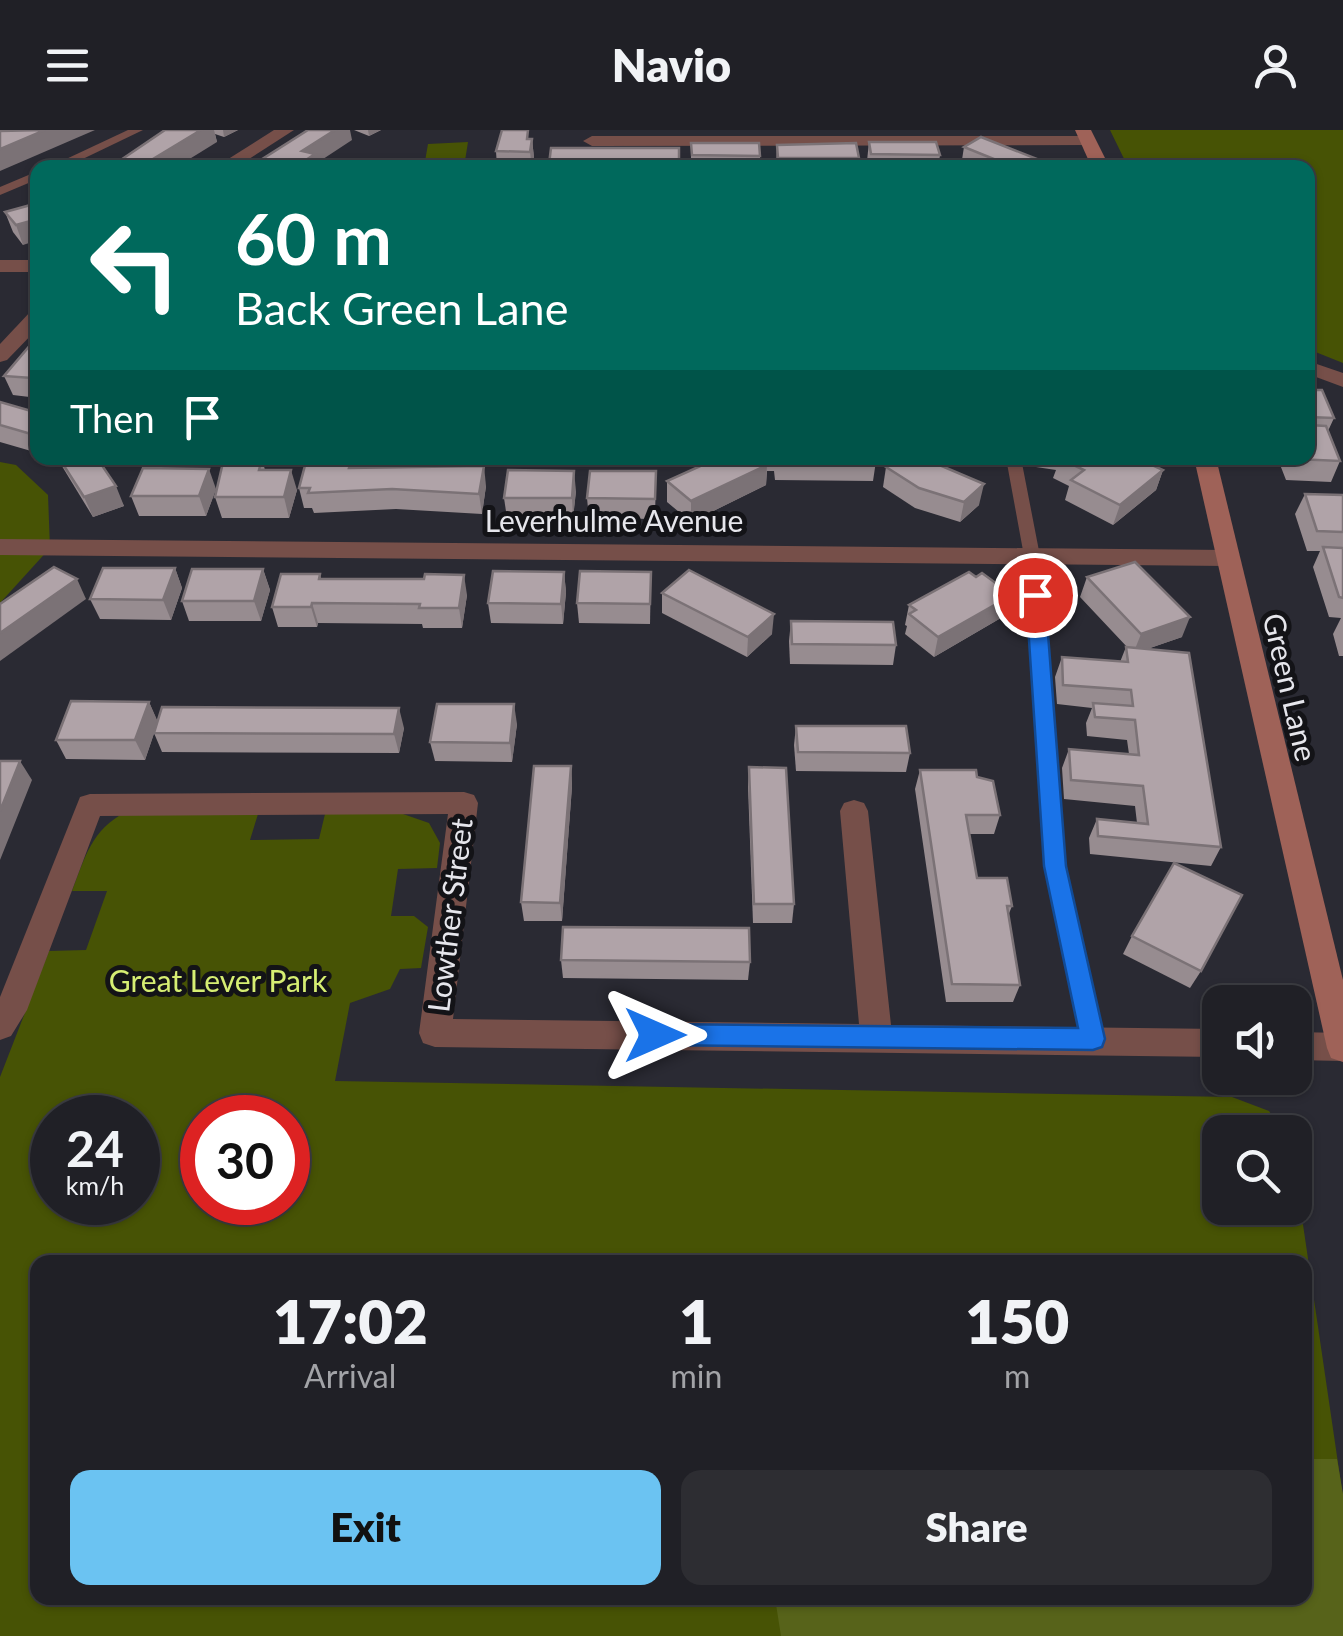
<!DOCTYPE html>
<html lang="en">
<head>
<meta charset="utf-8">
<style>
  body { margin:0; font-family:Lato,sans-serif; background:#2d2d32; color:#f1f3f6; height:100vh; display:flex; flex-direction:column; font-size:38px; white-space:nowrap }
  * { box-sizing:border-box; margin:0 }
  p { font-size:32px; color:#a2a3a7 }
  .icon { flex:none; width:55px; height:55px; fill:none; stroke:currentColor; stroke-width:2; stroke-linecap:round; stroke-linejoin:round }
  .map { position:relative; flex:1; overflow:hidden }
  .drawer { position:absolute; left:30px; top:1125px; width:1282px; height:350px; display:flex; flex-direction:column; background:#202026; border-radius:20px; box-shadow:0 2px 8px #0004,0 0 0 2px #3d3e43 }
  .drawer>* { flex:none }
  .hud { position:absolute; left:30px; top:30px; width:1285px; height:305px; border-radius:20px; box-shadow:0 2px 8px #0004,0 0 0 2px #3d3e43; background:#00695c; color:#fff; overflow:hidden }
  .tools { position:absolute; left:1202px; top:855px; display:grid; gap:20px }
  .tools a { display:grid; place-items:center; width:110px; height:110px; border-radius:20px; background:#202026; box-shadow:0 2px 8px #0004,0 0 0 2px #3d3e43; font-size:50px }
  .speed { position:absolute; left:30px; top:965px; display:flex; gap:20px; font-size:50px; font-weight:700; text-align:center }
  .speed>* { display:grid; place-content:center; width:130px; height:130px; border-radius:50%; background:#202026; box-shadow:0 2px 8px #0004,0 0 0 2px #3d3e43; line-height:1 }
  .speed small { font-size:25px; font-weight:400 }
  .speed .limit { border:15px solid #d22; background:#fff; color:#111 }
  .pin { position:absolute; display:grid; place-items:center; width:85px; height:85px; color:#fff; margin:-42px; border:5px solid #fff; border-radius:50%; box-shadow:0 2px 10px #0007 }
  .me { position:absolute; width:110px; margin:-55px; rotate:90deg; stroke-linejoin:round; filter:drop-shadow(0 0 8px #0008) }
  .turn { display:flex; align-items:center; gap:35px; height:210px; padding:0 40px; font-size:45px }
  .turn .icon { width:130px; height:130px; stroke-width:2.5 }
  .turn b { display:block; font-size:70px; line-height:85px }
  .then { display:flex; align-items:center; height:95px; padding:0 40px; background:#0003; gap:20px; font-size:38px }
  .eta { display:flex; justify-content:space-evenly; align-items:center; height:170px; text-align:center }
  .eta b { font-size:60px; font-weight:800; line-height:70px }
  .cta { display:flex; gap:20px; margin-top:auto; padding:20px 40px }
  .cta a { flex:1; height:115px; border-radius:20px; background:#6bc3f2; color:#111; font-size:40px; font-weight:800; line-height:115px; text-align:center }
  .cta a+a { background:#2d2d32; color:#f1f3f6 }
  header { display:flex; justify-content:space-between; align-items:center; height:130px; padding:0 40px; background:#202026; font-size:45px; font-weight:800 }
  .map>svg:first-child { display:block }
  .green { fill:#475305; fill-rule:evenodd }
  .forest { fill:#57631a }
  .lines { fill:none; stroke-linecap:round; stroke-linejoin:round }
  .lane { fill:#764f49; fill-rule:evenodd }
  .street { fill:#764f49; fill-rule:evenodd }
  .secondary { fill:#9f6258; fill-rule:evenodd }
  .wall { fill:#978c90 }
  .shaded-wall { fill:#7b7276 }
  .building { fill:#b0a3a8; stroke:#7b7276; stroke-width:2.5 }
  .route { fill:#1a73e8; stroke:#114b97; stroke-width:2.5 }
  .labels { text-anchor:middle; dominant-baseline:central; stroke-width:10; stroke-linejoin:round; paint-order:stroke }
  .street-label { font-size:30px; fill:#e6e6ec; stroke:#131317 }
  .park-label { font-size:30px; fill:#d6ee73; stroke:#131317 }
</style>
</head>
<body>
<header><svg class="icon" aria-label="menu" viewBox="0 0 24 24"><path d="M4 6h16M4 12h16M4 18h16"/></svg>Navio<svg class="icon" aria-label="person" viewBox="0 0 24 24"><circle cx="12" cy="8" r="4"/><path d="M4 21q1-7 8-7t8 7"/></svg></header>
<div class="map">
<svg width="1343" height="1506" viewBox="0 0 1343 1506">
  <rect width="100%" height="100%" fill="#2a2a33"/>
  <g class="green">
    <polygon points="1110,0 1343,0 1343,233 1308,219 1308,38 1128,37"/>
    <polygon points="468,12 464,37 424,37 428,14"/>
    <polygon points="0,332 16,335 48,365 50,418 0,473"/>
    <path d="M 126,682 L 258,684 L 250,710 L 319,709 L 325,684 L 403,684 L 429,693 L 440,713 L 437,738 L 398,739 L 391,786 L 414,786 L 428,797 L 421,838 L 400,839 L 390,859 L 350,873 L 335,951 L 1232,967 L 1269,981 L 1283,1002 L 1220,1002 L 1220,1078 L 1295,1078 L 1295,1040 L 1343,1367 L 1343,1506 L 0,1506 L 0,947 L 49,821 L 86,820 L 107,761 L 72,761 C 85,727 92,699 126,682 ZM 52,988 L 138,988 L 138,1072 L 52,1072 ZM 202,988 L 288,988 L 288,1072 L 202,1072 ZM 38,1132 L 1305,1132 L 1305,1468 L 38,1468 Z"/>
  </g>
  <polygon class="forest" points="1305,1329 1337,1329 1343,1364 1343,1506 781,1506 775,1468 1305,1468"/>
  <g class="lines">
    <g class="lane">
      <polygon points="128,0 143,0 64,38 47,38"/>
      <polygon points="38,41 38,49 0,65 0,57"/>
      <polygon points="1006,328 1021,328 1040,426 1065,736 1104,909 1101,916 1093,918 1085,916 1082,909 1045,736 1024,426"/>
    </g>
    <g class="street">
      <polygon points="274,0 294,0 235,38 214,38"/>
      <polygon points="1088,6 1094,7 1094,15 592,16 583,11 592,6"/>
      <rect x="0" y="130" width="38" height="12"/>
      <polygon points="38,179 38,198 7,230 0,232 0,214 31,181"/>
      <polygon points="1308,231 1343,243 1343,257 1308,244"/>
      <polygon points="0,409 1227,420 1239,428 1227,436 0,425"/>
      <polygon points="464,662 474,665 478,673 453,889 859,894 840,681 844,673 854,670 864,673 868,681 891,895 1220,899 1220,927 435,917 423,913 419,903 448,684 100,686 27,880 11,906 0,910 0,867 80,667 90,664"/>
      <polygon points="1295,902 1343,903 1343,931 1295,930"/>
    </g>
    <g class="secondary">
      <polygon points="1075,0 1091,0 1110,38 1092,38"/>
      <polygon points="1194,328 1216,328 1343,850 1343,932 1331,928 1327,918"/>
    </g>
  </g>
  <g class="wall">
    <polygon points="165,0 238,0 224,7 215,4 217,12"/>
    <polygon points="354,0 381,0 369,6"/>
    <polygon points="532,9 534,28 532,38 497,38 496,21"/>
    <polygon points="869,12 940,25 938,38 868,38 867,31"/>
    <polygon points="691,13 760,26 760,38 691,38"/>
    <polygon points="777,15 859,28 858,38 776,38"/>
    <polygon points="964,17 1045,38 965,38 961,36"/>
    <polygon points="679,18 679,38 549,38 549,34"/>
    <polygon points="38,73 23,115 13,102 5,82"/>
    <polygon points="38,206 38,268 13,265 4,246"/>
    <polygon points="1308,260 1334,288 1328,301 1340,331 1331,352 1286,350 1279,332 1281,328 1308,328"/>
    <polygon points="0,272 38,283 38,323 0,312"/>
    <polygon points="57,328 97,328 124,376 93,387"/>
    <polygon points="224,328 262,329 265,340 297,360 289,388 222,388 215,367"/>
    <polygon points="307,328 353,328 356,338 486,356 482,384 396,379 314,383 312,378 304,378 299,358"/>
    <polygon points="718,328 875,328 876,331 873,351 775,350 774,341 767,341 766,355 691,392 667,372 667,351"/>
    <polygon points="1036,328 1137,328 1163,340 1156,360 1113,395 1065,370 1069,356 1053,348 1056,340 1036,337"/>
    <polygon points="886,337 979,375 960,392 915,378 883,357"/>
    <polygon points="656,341 655,389 589,388 587,368"/>
    <polygon points="216,359 206,386 139,386 131,366"/>
    <polygon points="576,361 573,388 507,388 504,368"/>
    <polygon points="1305,364 1343,365 1343,526 1339,526 1333,504 1341,488 1329,487 1313,437 1320,421 1307,421 1295,384"/>
    <polygon points="175,438 182,458 171,490 100,489 90,469"/>
    <polygon points="263,439 270,460 261,491 189,491 182,471"/>
    <polygon points="564,442 566,462 563,494 491,493 488,473"/>
    <polygon points="651,442 650,494 579,493 577,473"/>
    <polygon points="320,444 321,449 467,465 462,498 423,498 422,494 318,493 317,497 278,497 272,477"/>
    <polygon points="976,447 1012,465 1006,485 934,527 905,504 907,496 905,495 909,475"/>
    <polygon points="1087,447 1182,507 1147,519 1221,717 1211,736 1090,724 1089,708 1097,689 1137,693 1135,676 1064,669 1062,638 1069,619 1129,624 1127,610 1087,606 1086,593 1092,578 1057,574 1055,547 1062,527 1120,532 1126,517 1128,518 1080,467"/>
    <polygon points="662,463 772,504 747,527 662,483"/>
    <polygon points="791,491 896,515 893,535 790,534 789,511"/>
    <polygon points="149,572 157,591 404,598 399,623 162,622 154,603 145,630 66,629 56,610"/>
    <polygon points="517,594 512,632 435,631 430,612"/>
    <polygon points="796,596 910,623 906,642 796,641 794,615"/>
    <polygon points="571,636 572,656 562,791 524,791 521,772"/>
    <polygon points="749,637 794,774 792,793 753,793 748,657"/>
    <polygon points="920,640 977,647 1000,685 994,704 969,704 977,748 1012,776 1008,786 1020,855 1013,872 946,872 915,659"/>
    <polygon points="1132,806 1201,841 1190,858 1123,824"/>
    <polygon points="561,830 750,832 748,850 563,848"/>
  </g>
  <g class="shaded-wall">
    <polygon points="45,0 95,0 0,41 0,19"/>
    <polygon points="201,0 214,0 217,12 175,38 138,38"/>
    <polygon points="223,0 238,0 224,7"/>
    <polygon points="335,0 350,0 352,10 317,33 318,38 295,38 302,21"/>
    <polygon points="368,0 381,0 369,6"/>
    <polygon points="532,9 534,28 532,38 530,22"/>
    <polygon points="38,89 38,110 23,115 16,95"/>
    <polygon points="38,241 38,262 32,248"/>
    <polygon points="767,335 766,355 691,392 691,371"/>
    <polygon points="484,336 486,356 482,384 479,364"/>
    <polygon points="209,339 216,359 206,386 199,366"/>
    <polygon points="291,340 297,360 289,388 284,367"/>
    <polygon points="1163,340 1156,360 1113,395 1120,375"/>
    <polygon points="574,341 576,361 573,388 572,368"/>
    <polygon points="984,354 979,375 960,392 964,372"/>
    <polygon points="116,356 124,376 93,387 84,367"/>
    <polygon points="175,438 182,458 171,490 163,470"/>
    <polygon points="263,439 270,460 261,491 254,471"/>
    <polygon points="564,442 566,462 563,494 561,474"/>
    <polygon points="464,445 467,465 462,498 459,478"/>
    <polygon points="77,449 86,469 0,531 0,503"/>
    <polygon points="1012,465 1006,485 934,527 938,507"/>
    <polygon points="312,473 318,493 317,497 311,477"/>
    <polygon points="774,484 772,504 747,527 748,507"/>
    <polygon points="1190,487 1182,507 1133,524 1141,504"/>
    <polygon points="149,572 158,592 145,630 135,610"/>
    <polygon points="514,574 517,594 512,632 510,613"/>
    <polygon points="399,578 404,598 399,623 394,604"/>
    <polygon points="20,631 32,650 0,730 0,681"/>
    <polygon points="571,636 572,656 562,791 560,773"/>
  </g>
  <g class="building">
    <polygon points="45,0 0,19 0,1"/>
    <polygon points="165,0 201,0 138,38 109,38"/>
    <polygon points="308,0 335,0 302,21 315,24 295,37 248,38"/>
    <polygon points="502,0 528,0 527,9 532,9 530,22 496,21"/>
    <polygon points="981,7 1042,31 1045,38 1016,38 964,17"/>
    <polygon points="869,12 936,12 940,25 871,24"/>
    <polygon points="691,13 759,13 760,26 692,25"/>
    <polygon points="856,13 859,28 778,28 777,15"/>
    <polygon points="551,18 679,18 679,34 549,34"/>
    <polygon points="38,73 38,89 16,95 5,82"/>
    <polygon points="38,206 38,241 32,248 4,246"/>
    <polygon points="1308,260 1322,260 1334,288 1308,287"/>
    <polygon points="0,272 38,283 38,306 0,295"/>
    <polygon points="1308,295 1326,296 1340,331 1295,329 1294,328 1308,328"/>
    <polygon points="59,328 97,328 116,356 84,367"/>
    <polygon points="224,328 262,329 259,340 291,340 284,367 215,367"/>
    <polygon points="307,328 352,328 349,338 484,336 479,364 392,359 308,363 310,358 299,358"/>
    <polygon points="718,328 757,328 767,335 691,371 667,351"/>
    <polygon points="776,328 875,328 876,331 776,330"/>
    <polygon points="898,328 923,328 984,354 964,372 919,358 886,337"/>
    <polygon points="1059,328 1099,328 1101,330 1103,328 1137,328 1163,340 1120,375 1071,350 1084,340"/>
    <polygon points="143,338 209,339 199,366 131,366"/>
    <polygon points="508,340 574,341 572,368 504,368"/>
    <polygon points="590,341 656,341 655,369 587,368"/>
    <polygon points="1305,364 1343,365 1343,402 1317,401"/>
    <polygon points="1323,417 1343,418 1343,468 1339,467"/>
    <polygon points="1135,432 1190,487 1141,504 1087,447"/>
    <polygon points="54,437 77,449 0,503 0,474"/>
    <polygon points="103,438 175,438 163,470 90,469"/>
    <polygon points="192,439 263,439 254,471 182,471"/>
    <polygon points="689,440 774,484 748,507 662,463"/>
    <polygon points="493,441 564,442 561,474 488,473"/>
    <polygon points="580,441 651,442 650,474 577,473"/>
    <polygon points="969,442 976,447 982,443 1012,465 938,507 909,484 916,480 909,475"/>
    <polygon points="281,444 320,444 319,449 424,449 425,444 464,445 459,478 419,478 420,474 312,473 311,477 272,477"/>
    <polygon points="791,491 893,492 896,515 792,514"/>
    <polygon points="1126,517 1189,523 1221,717 1098,706 1097,689 1148,694 1143,656 1071,650 1069,619 1139,625 1135,590 1095,587 1093,573 1133,576 1131,560 1063,555 1062,527 1128,532"/>
    <polygon points="71,571 149,572 135,610 56,610"/>
    <polygon points="437,574 514,574 510,613 430,612"/>
    <polygon points="162,577 399,578 394,604 154,603"/>
    <polygon points="796,596 906,596 910,623 798,622"/>
    <polygon points="0,631 20,631 0,681"/>
    <polygon points="534,636 571,636 560,773 521,772"/>
    <polygon points="749,637 786,638 794,774 754,774"/>
    <polygon points="920,640 976,640 977,647 993,651 1000,685 966,685 977,748 1007,748 1012,776 1007,776 1020,855 952,854"/>
    <polygon points="1174,733 1242,765 1201,841 1132,806"/>
    <polygon points="563,797 749,798 750,832 561,830"/>
  </g>
  <polygon class="route" points="1035,459 1045,465 1066,736 1105,909 1102,917 1093,920 655,915 647,912 643,905 647,897 655,894 1078,898 1044,736 1026,465"/>
  <g class="labels">
    <g class="street-label">
      <text x="614" y="390">Leverhulme Avenue</text>
      <text transform="translate(1291 557) rotate(77)">Green Lane</text>
      <text transform="translate(449 785) rotate(-83)">Lowther Street</text>
    </g>
    <g class="park-label">
      <text x="218" y="850">Great Lever Park</text>
    </g>
  </g>
</svg>
<div class="tools">
<a><svg class="icon" aria-label="sound" viewBox="0 0 24 24"><path d="M4 9h4l5-4v14l-5-4H4zM17 9q2 3 0 6"/></svg></a>
<a><svg class="icon" aria-label="search" viewBox="0 0 24 24"><circle cx="10" cy="10" r="6"/><path d="M15 15l6 6"/></svg></a>
</div>
<div class="speed"><div>24<small>km/h</small></div><div class="limit">30</div></div>
<div class="pin" style="left:1035px;top:465px;background:#d93025"><svg class="icon" aria-label="arrive" viewBox="0 0 24 24"><path d="M6 21V4h12l-3 4 3 4H6"/></svg></div>
<svg class="me" style="left:655px;top:905px" viewBox="-20 -20 40 40"><path d="M0-17L14 15 0 8-14 15z" fill="#1a73e8" stroke="#fff" stroke-width="4"/></svg>
<div class="hud">
<div class="turn"><svg class="icon" aria-label="left" viewBox="0 0 24 24"><path d="M17 20v-9H6M10 6l-5 5 5 5"/></svg><div><b>60 m</b>Back Green Lane</div></div>
<div class="then">Then<svg class="icon" aria-label="arrive" viewBox="0 0 24 24"><path d="M6 21V4h12l-3 4 3 4H6"/></svg></div>
</div>
<section class="drawer">
<div class="eta">
<div><b>17:02</b><p>Arrival</p></div>
<div><b>1</b><p>min</p></div>
<div><b>150</b><p>m</p></div>
</div>
<div class="cta"><a>Exit</a><a>Share</a></div>
</section>
</div>
</body>
</html>
